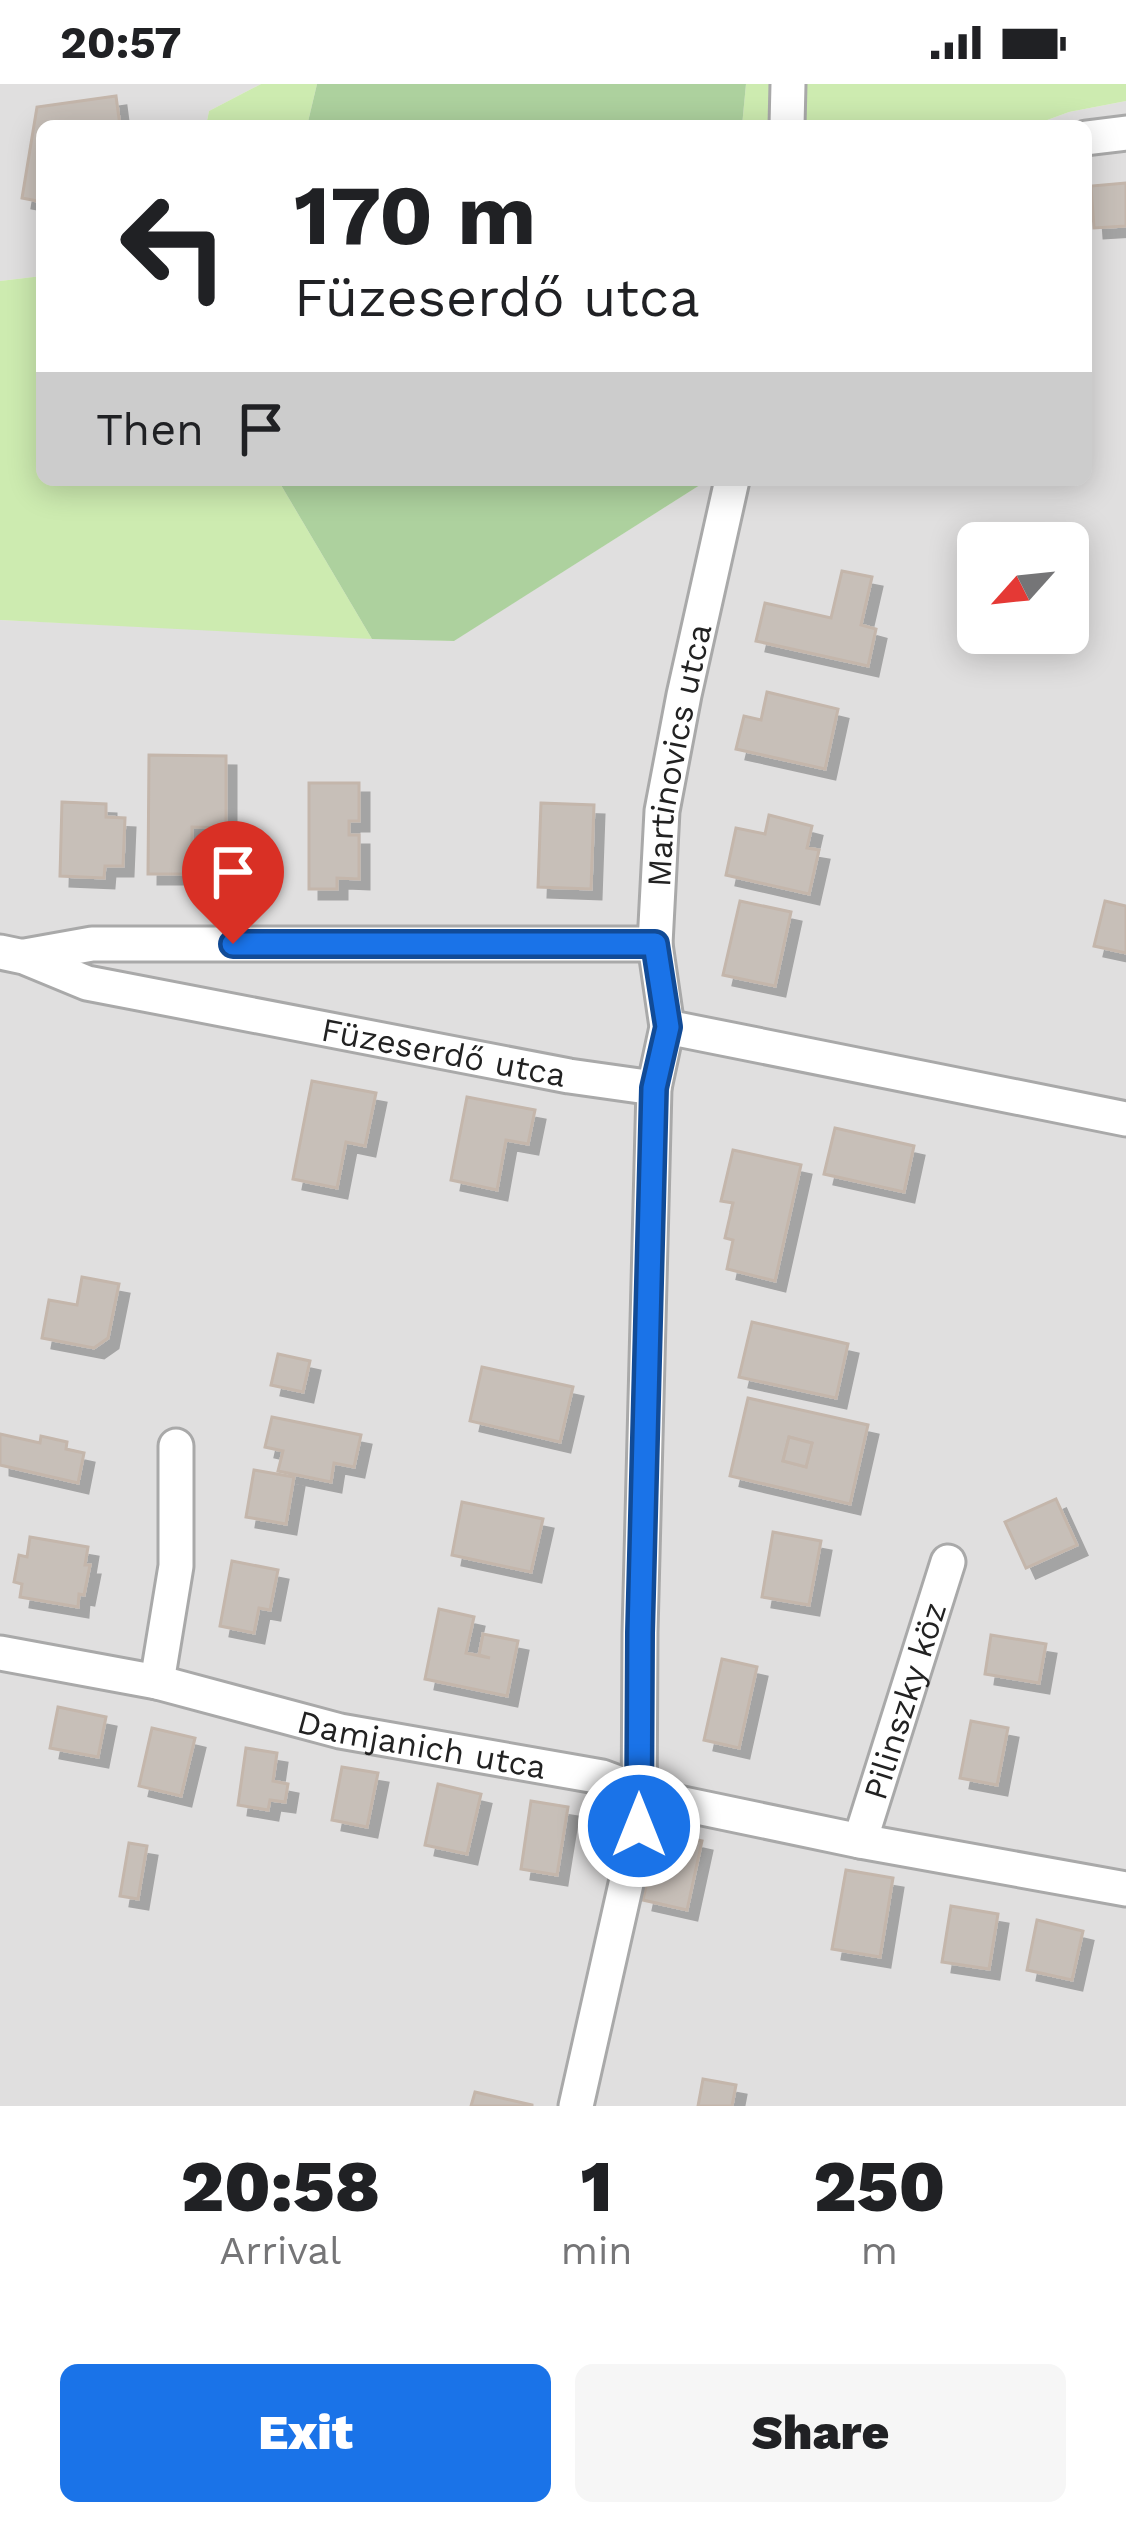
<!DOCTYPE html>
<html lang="en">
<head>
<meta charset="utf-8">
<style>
  body { margin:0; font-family:"Work Sans",sans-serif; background:#f6f6f6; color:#202124; height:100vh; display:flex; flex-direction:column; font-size:45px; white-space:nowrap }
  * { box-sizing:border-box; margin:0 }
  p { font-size:39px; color:#757577 }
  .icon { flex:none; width:66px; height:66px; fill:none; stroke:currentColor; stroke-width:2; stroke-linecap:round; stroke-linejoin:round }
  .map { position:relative; height:2022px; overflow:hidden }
  .details { display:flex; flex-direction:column; background:#fff; flex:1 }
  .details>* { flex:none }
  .top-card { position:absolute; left:36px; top:36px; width:1056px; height:366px; border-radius:18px; box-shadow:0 6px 30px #0003; background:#fff; color:#202124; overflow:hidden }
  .needle { width:78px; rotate:243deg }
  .fabs { position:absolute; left:957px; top:438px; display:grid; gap:24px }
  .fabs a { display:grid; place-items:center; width:132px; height:132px; border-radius:18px; background:#fff; box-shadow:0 6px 30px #0003; font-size:60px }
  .pin { position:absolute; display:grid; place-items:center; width:102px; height:102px; color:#fff; margin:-123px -51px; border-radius:50% 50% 50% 0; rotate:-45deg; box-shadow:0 0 12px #0007 }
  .pin .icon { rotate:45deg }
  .me { position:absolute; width:132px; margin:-66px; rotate:0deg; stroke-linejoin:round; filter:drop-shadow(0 0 9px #0008) }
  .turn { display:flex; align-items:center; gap:42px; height:252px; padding:0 60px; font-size:54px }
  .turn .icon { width:156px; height:156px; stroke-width:2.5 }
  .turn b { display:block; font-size:84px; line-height:102px }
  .then { display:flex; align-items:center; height:114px; padding:0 60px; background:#0003; gap:24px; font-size:45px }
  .eta { display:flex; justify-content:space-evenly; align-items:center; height:204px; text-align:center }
  .eta b { font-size:72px; font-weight:800; line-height:84px }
  .primary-button { display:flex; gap:24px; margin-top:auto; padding:24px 60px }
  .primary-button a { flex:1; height:138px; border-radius:18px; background:#1a73e8; color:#fff; font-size:48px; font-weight:800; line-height:138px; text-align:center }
  .primary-button a+a { background:#f6f6f6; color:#202124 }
  .status { display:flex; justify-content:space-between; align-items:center; height:84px; padding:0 60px; background:#fff; direction:ltr }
  .status svg { height:33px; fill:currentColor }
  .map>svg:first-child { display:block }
  .residential { fill:#e0dfdf; fill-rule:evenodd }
  .grass { fill:#cdebb0 }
  .forest { fill:#add19e }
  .building { fill:#c7bfb8; stroke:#c4b6ab; stroke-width:3; fill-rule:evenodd; filter:url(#shadow) }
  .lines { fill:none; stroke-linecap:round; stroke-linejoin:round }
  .minor-casing { stroke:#a9a9a9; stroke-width:39 }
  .minor { stroke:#fff; stroke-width:33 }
  .route-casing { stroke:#114b97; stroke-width:30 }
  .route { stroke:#1a73e8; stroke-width:21 }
  .labels { text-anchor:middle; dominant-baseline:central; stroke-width:12; stroke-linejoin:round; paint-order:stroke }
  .street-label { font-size:33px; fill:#222; stroke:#fff }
</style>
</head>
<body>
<div class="status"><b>20:57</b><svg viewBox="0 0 49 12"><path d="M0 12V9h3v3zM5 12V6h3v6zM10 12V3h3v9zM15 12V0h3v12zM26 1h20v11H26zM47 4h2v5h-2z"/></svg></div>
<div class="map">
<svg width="1126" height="2022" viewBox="0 0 1126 2022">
  <defs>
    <filter id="shadow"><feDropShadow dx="10" dy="10" stdDeviation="0" flood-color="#0004"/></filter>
  </defs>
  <rect width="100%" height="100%" fill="#f2efe9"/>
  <g class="residential">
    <polygon points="0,0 261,0 209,27 206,42 42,42 42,192 0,197"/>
    <path d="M 1126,17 L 1126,2022 L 0,2022 L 0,536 L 453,557 L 700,401 L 701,396 L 1086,396 L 1086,42 L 1031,42 L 1069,28 ZM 978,459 L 1068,459 L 1068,549 L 978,549 Z"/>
  </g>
  <g class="grass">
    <polygon points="261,0 317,0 307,42 206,42 209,27"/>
    <polygon points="746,0 1126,0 1126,17 1069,28 1031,42 742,42"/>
    <polygon points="42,192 42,396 278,396 372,555 0,536 0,197"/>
  </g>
  <g class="forest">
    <polygon points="317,0 746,0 742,42 307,42"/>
    <polygon points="278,396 701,396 700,401 454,557 372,555"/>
  </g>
  <g class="building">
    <polygon points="116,12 120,42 42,42 42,118 22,114 37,23"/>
    <polygon points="1126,99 1126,142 1094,144 1091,102"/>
    <polygon points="842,487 872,493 861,541 876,545 868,582 756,557 765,519 831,534"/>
    <polygon points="767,608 838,625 825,685 736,665 744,632 761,636"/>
    <polygon points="149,671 226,672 226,744 192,743 192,790 148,790"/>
    <polygon points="309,699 359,699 359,737 349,737 349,751 359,751 359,795 337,794 337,805 309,805"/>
    <polygon points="62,718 106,720 106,733 125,734 123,782 105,782 104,794 60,792"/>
    <polygon points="541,719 594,721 591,805 538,803"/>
    <polygon points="769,731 812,742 807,764 819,766 809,810 726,791 736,744 765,750"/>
    <polygon points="740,817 791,828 775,902 723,891"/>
    <polygon points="1105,817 1126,822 1126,869 1094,862"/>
    <polygon points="312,997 376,1009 365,1062 346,1058 337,1104 293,1095"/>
    <polygon points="467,1013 535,1026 528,1060 506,1056 497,1106 451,1096"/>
    <polygon points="835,1044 914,1062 904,1108 824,1090"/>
    <polygon points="733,1066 801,1081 775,1197 727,1185 733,1156 725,1154 733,1119 721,1117"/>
    <polygon points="82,1193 119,1200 108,1254 94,1264 42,1254 49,1216 77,1221"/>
    <polygon points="752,1238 848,1260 836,1314 739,1293"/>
    <polygon points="278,1270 310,1277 303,1308 271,1301"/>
    <polygon points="482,1283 573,1303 560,1358 470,1337"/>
    <path d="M 748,1314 L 868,1341 L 850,1420 L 730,1392 ZM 789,1353 L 812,1359 L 806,1383 L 783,1377 Z"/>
    <polygon points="272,1333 361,1351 354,1383 334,1379 331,1398 278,1387 283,1367 265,1363"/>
    <polygon points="0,1350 40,1359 41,1352 67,1358 66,1365 84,1369 78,1399 0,1381"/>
    <polygon points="789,1353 812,1359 806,1383 783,1377"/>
    <polygon points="254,1386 294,1393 286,1440 246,1433"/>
    <polygon points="1056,1415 1077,1461 1026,1484 1005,1438"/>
    <polygon points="462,1418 543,1435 531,1488 452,1471"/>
    <polygon points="773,1448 821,1457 809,1521 762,1513"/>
    <polygon points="30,1453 88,1463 85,1481 90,1481 84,1511 79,1510 78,1523 20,1513 22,1500 14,1498 19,1471 27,1473"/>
    <polygon points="232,1477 278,1486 270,1526 259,1524 254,1549 220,1542"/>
    <polygon points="439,1525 474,1533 466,1569 490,1574 479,1571 483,1550 518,1557 507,1612 425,1595"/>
    <polygon points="991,1551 1046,1560 1039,1599 985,1590"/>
    <polygon points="722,1575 757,1583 739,1664 704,1656"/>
    <polygon points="58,1623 106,1633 98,1673 50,1664"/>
    <polygon points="971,1637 1008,1644 997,1701 960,1694"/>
    <polygon points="152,1644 195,1654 181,1712 139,1702"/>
    <polygon points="246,1664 277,1669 273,1697 288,1700 285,1718 270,1716 268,1726 238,1721"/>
    <polygon points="342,1683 378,1689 367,1743 332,1736"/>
    <polygon points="438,1700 481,1710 467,1770 425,1761"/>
    <polygon points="531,1717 568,1723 557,1791 521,1785"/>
    <polygon points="658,1747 702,1757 687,1826 643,1816"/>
    <polygon points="129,1759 147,1762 138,1815 120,1812"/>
    <polygon points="846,1786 893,1794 880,1873 832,1865"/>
    <polygon points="951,1822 998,1830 989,1885 942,1878"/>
    <polygon points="1037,1836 1083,1847 1072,1896 1027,1886"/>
    <polygon points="703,1995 736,2001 732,2022 698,2022"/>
    <polygon points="475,2008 532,2021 532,2022 471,2022"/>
  </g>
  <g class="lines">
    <g class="minor-casing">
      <g id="minor">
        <polyline points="787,42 788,0"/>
        <polyline points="1086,54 1126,49"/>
        <path id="s1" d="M 0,868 L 24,873 L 87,899 L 569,992 L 654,1004"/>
        <polyline points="25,872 92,860 655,860"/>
        <polyline points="667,943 1126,1035"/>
        <path id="s2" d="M 0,1569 L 157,1598 L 340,1647 L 602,1693 L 664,1716 L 860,1757 L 1126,1805"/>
        <polyline points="157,1598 176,1482 176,1362"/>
        <path id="s3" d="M 860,1757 L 948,1478"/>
        <path id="s4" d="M 576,2022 L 639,1742 L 640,1549 L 654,1004 L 667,943 L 655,860 L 662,727 L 684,611 L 732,396"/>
      </g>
    </g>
    <use href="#minor" class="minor"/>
  </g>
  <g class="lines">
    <g class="route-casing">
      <polyline id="route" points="233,860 655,860 668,943 654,1004 640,1549 639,1742"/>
    </g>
    <use href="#route" class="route"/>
  </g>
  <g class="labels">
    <g class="street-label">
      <text stroke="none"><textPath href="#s4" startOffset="1362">Martinovics utca</textPath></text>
      <text stroke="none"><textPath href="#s1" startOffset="456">Füzeserdő utca</textPath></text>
      <text stroke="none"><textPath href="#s3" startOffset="147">Pilinszky köz</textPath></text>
      <text stroke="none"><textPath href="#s2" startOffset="432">Damjanich utca</textPath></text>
    </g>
  </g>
</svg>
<div class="fabs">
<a><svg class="needle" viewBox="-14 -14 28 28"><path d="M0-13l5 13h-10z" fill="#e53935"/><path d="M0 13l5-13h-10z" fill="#757577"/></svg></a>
</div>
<div class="pin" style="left:233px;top:860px;background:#d93025"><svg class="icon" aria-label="arrive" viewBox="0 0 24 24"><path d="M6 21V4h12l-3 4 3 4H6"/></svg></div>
<svg class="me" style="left:639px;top:1742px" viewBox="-20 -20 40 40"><circle r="17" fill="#1a73e8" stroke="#fff" stroke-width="3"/><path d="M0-11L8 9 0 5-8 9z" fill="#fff"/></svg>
<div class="top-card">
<div class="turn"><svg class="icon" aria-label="left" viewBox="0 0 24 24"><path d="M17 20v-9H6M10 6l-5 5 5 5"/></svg><div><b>170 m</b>Füzeserdő utca</div></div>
<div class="then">Then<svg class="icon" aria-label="arrive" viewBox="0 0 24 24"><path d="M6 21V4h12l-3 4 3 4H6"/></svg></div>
</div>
</div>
<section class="details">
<div class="eta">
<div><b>20:58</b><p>Arrival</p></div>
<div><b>1</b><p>min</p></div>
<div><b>250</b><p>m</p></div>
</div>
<div class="primary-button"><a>Exit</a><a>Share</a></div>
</section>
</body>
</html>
